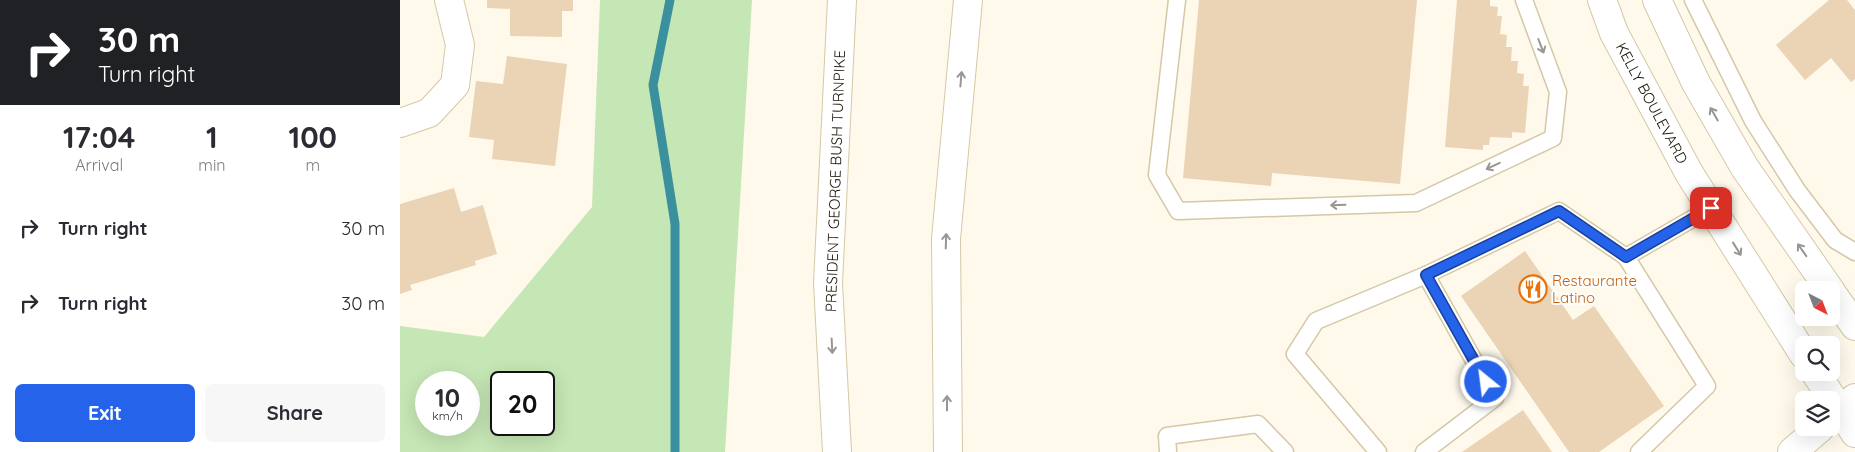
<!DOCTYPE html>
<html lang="en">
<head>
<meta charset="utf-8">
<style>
  body { margin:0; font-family:Quicksand,sans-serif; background:#f7f7f7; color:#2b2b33; height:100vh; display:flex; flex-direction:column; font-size:19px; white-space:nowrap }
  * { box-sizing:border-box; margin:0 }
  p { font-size:16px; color:#7c7c81 }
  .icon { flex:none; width:28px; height:28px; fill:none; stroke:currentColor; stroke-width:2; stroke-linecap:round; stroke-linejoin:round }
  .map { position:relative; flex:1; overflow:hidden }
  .side { display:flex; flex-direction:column; background:#fff; width:400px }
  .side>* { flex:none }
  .guide { background:#202124; color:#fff; overflow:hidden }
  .needle { width:32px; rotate:138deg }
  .tools { position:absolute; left:1395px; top:281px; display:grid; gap:10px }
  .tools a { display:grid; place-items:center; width:45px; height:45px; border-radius:8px; background:#fff; box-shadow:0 5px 20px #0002; font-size:25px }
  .speed { position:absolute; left:15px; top:371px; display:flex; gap:10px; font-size:25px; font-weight:700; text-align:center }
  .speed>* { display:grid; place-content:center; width:65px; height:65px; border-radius:50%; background:#fff; box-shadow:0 5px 20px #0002; line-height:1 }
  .speed small { font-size:12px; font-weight:400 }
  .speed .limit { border:2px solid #111; border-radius:8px; background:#fff; color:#111 }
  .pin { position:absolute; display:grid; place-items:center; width:42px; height:42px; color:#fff; margin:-21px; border-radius:10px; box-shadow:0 2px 8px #0006 }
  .me { position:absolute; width:55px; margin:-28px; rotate:331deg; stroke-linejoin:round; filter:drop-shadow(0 0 4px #0008) }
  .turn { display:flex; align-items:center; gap:18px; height:105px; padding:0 15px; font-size:22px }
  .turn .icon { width:65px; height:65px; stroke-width:2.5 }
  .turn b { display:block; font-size:35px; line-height:42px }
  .eta { display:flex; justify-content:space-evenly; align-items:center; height:85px; text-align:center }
  .eta b { font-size:30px; font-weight:800; line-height:35px }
  .cta { display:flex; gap:10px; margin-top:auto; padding:10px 15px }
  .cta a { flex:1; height:58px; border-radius:8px; background:#2563eb; color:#fff; font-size:20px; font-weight:800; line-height:58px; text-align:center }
  .cta a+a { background:#f7f7f7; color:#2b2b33 }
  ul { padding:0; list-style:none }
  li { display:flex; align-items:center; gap:15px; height:75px; padding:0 15px }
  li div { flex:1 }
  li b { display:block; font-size:19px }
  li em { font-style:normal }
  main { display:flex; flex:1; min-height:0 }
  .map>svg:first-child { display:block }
  .green { fill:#c5e6b5; fill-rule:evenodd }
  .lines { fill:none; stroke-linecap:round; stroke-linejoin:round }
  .stream { stroke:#3b909e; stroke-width:9 }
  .building { fill:#ead4b5 }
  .service-casing { stroke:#d4c8a6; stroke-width:19 }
  .minor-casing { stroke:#d4c8a6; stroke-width:30 }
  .tertiary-casing { stroke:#d4c8a6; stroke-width:30 }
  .secondary-casing { stroke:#d4c8a6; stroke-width:30 }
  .motorway-casing { stroke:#d4c8a6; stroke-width:30 }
  .service { stroke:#fff; stroke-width:16 }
  .minor { stroke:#fff; stroke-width:28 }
  .tertiary { stroke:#fff; stroke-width:28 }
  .secondary { stroke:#fff; stroke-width:28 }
  .motorway { stroke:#fff; stroke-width:28 }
  .oneway { stroke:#989691 }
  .route-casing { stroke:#184099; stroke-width:12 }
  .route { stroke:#2563eb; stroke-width:9 }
  .labels { text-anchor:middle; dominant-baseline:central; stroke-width:4; stroke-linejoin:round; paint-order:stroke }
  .street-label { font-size:15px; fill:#1b160a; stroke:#fff }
  .food-label { font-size:15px; fill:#c56008; stroke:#fff; text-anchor:start }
</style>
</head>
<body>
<main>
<section class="side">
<div class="guide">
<div class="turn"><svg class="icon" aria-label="right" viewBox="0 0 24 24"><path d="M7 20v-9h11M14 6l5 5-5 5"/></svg><div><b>30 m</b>Turn right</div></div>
</div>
<div class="eta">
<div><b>17:04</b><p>Arrival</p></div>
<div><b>1</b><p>min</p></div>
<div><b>100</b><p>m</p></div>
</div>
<ul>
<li><svg class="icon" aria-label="right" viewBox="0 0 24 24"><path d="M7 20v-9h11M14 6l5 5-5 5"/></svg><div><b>Turn right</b></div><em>30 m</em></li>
<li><svg class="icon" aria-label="right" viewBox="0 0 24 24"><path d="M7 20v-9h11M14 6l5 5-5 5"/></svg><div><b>Turn right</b></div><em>30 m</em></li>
</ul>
<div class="cta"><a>Exit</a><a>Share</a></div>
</section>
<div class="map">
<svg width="1455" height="452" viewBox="0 0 1455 452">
  <rect width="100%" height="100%" fill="#fef9eb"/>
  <path class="green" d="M 200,0 L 352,0 L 325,452 L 0,452 L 0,326 L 84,337 L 192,207 ZM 26,382 L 69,382 L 69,425 L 26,425 ZM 101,382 L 144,382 L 144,425 L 101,425 Z"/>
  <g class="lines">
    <polyline class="stream" points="270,0 253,85 275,224 275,452"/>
  </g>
  <g class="building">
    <polygon points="87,0 173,0 173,11 162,11 162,37 110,36 110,9 87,8"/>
    <polygon points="799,0 1017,0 1000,184 872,173 871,186 783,178"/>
    <polygon points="1057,0 1090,0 1090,6 1098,7 1097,16 1102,16 1100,34 1107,35 1106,47 1112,47 1111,61 1118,61 1117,73 1124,74 1123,86 1129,86 1125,133 1112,132 1112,138 1090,137 1089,145 1083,145 1083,150 1045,147"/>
    <polygon points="1429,0 1447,0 1455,10 1455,79 1451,82 1431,58 1405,80 1376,45"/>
    <polygon points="107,56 167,64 155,166 92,159 94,140 69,137 76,81 103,84"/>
    <polygon points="54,188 61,212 83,205 97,254 75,261 76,265 10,285 12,290 0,294 0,204"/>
    <polygon points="1125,251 1173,320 1194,306 1264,406 1199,452 1169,452 1061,296"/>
    <polygon points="1123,410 1152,452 1062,452"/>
  </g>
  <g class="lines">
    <g class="service-casing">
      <g id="service">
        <polyline points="777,0 757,175 778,211 1016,203 1153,138 1158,92 1124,0"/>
        <polyline points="1293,0 1353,121 1397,190 1435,240 1455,252"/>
        <polyline points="768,452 767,436 858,424 885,452"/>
        <polyline points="978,452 895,354 916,321 1026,275"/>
        <polyline points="1024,452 1095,398 1026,275 1159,211 1226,257"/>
        <polyline points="1239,452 1307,386 1226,257 1311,208"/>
      </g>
    </g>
    <g class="minor-casing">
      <g id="minor">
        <polyline points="0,123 29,113 55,85 60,45 49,0"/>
        <polyline points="1392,452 1420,428"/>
      </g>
    </g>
    <g class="tertiary-casing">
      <polyline id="tertiary" points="1439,411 1455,398"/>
    </g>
    <g class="secondary-casing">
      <g id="secondary">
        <polyline points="1202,0 1214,33 1289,173 1404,355"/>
        <polyline points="1257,0 1296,83 1345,168 1430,290"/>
        <polyline points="1431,292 1455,326"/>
        <polyline points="1415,372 1455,433"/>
      </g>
    </g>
    <g class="motorway-casing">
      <g id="motorway">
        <polyline points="437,452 428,283 442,0"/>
        <polyline points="548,452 546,239 568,0"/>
      </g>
    </g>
    <use href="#service" class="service"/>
    <use href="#minor" class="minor"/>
    <use href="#tertiary" class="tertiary"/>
    <use href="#secondary" class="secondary"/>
    <use href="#motorway" class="motorway"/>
  </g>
  <defs><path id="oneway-shaft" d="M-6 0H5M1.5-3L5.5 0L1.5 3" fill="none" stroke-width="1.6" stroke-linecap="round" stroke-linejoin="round" transform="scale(1.25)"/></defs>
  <g class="oneway">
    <use href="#oneway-shaft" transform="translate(1141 46) rotate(69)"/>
    <use href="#oneway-shaft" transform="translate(561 79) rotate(-85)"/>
    <use href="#oneway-shaft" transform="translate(1314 114) rotate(-120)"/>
    <use href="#oneway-shaft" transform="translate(1093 166) rotate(155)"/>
    <use href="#oneway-shaft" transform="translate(938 205) rotate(178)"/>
    <use href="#oneway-shaft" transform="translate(546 241) rotate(-88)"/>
    <use href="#oneway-shaft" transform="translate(1337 249) rotate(58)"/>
    <use href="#oneway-shaft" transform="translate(1402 250) rotate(-125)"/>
    <use href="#oneway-shaft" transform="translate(432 346) rotate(87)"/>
    <use href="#oneway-shaft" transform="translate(547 403) rotate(-90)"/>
  </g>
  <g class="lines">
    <g class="route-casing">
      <polyline id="route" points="1086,382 1026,275 1159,211 1226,257 1311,208"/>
    </g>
    <use href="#route" class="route"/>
  </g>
  <defs>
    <g id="restaurant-ring" transform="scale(1.4375)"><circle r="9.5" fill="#fff" stroke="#e8710a" stroke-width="1.5"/><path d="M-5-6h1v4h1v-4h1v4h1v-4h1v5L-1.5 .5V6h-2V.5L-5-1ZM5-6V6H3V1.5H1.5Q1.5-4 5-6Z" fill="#e8710a"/></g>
  </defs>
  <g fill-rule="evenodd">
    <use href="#restaurant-ring" x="1133" y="289"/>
  </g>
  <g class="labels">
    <g class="street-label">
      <text transform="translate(1252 103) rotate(62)">KELLY BOULEVARD</text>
      <text transform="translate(435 181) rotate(-88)">PRESIDENT GEORGE BUSH TURNPIKE</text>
    </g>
    <g class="food-label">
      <text x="1152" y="280">Restaurante<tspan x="1152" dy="17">Latino</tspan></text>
    </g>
  </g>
</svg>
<div class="tools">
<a><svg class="needle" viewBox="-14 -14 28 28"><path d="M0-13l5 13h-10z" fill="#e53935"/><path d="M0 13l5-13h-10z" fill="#7c7c81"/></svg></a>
<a><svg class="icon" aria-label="search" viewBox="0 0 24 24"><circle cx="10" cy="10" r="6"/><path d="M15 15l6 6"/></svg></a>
<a><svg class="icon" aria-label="layers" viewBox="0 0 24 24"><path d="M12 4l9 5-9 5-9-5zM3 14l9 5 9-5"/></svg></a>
</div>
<div class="speed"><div>10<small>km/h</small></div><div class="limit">20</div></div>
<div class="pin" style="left:1311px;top:208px;background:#d93025"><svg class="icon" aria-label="arrive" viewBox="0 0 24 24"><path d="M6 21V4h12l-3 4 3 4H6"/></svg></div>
<svg class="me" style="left:1086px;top:382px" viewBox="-20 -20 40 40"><circle r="17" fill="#2563eb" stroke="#fff" stroke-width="3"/><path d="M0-11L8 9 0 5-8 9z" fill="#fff"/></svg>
</div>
</main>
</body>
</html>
